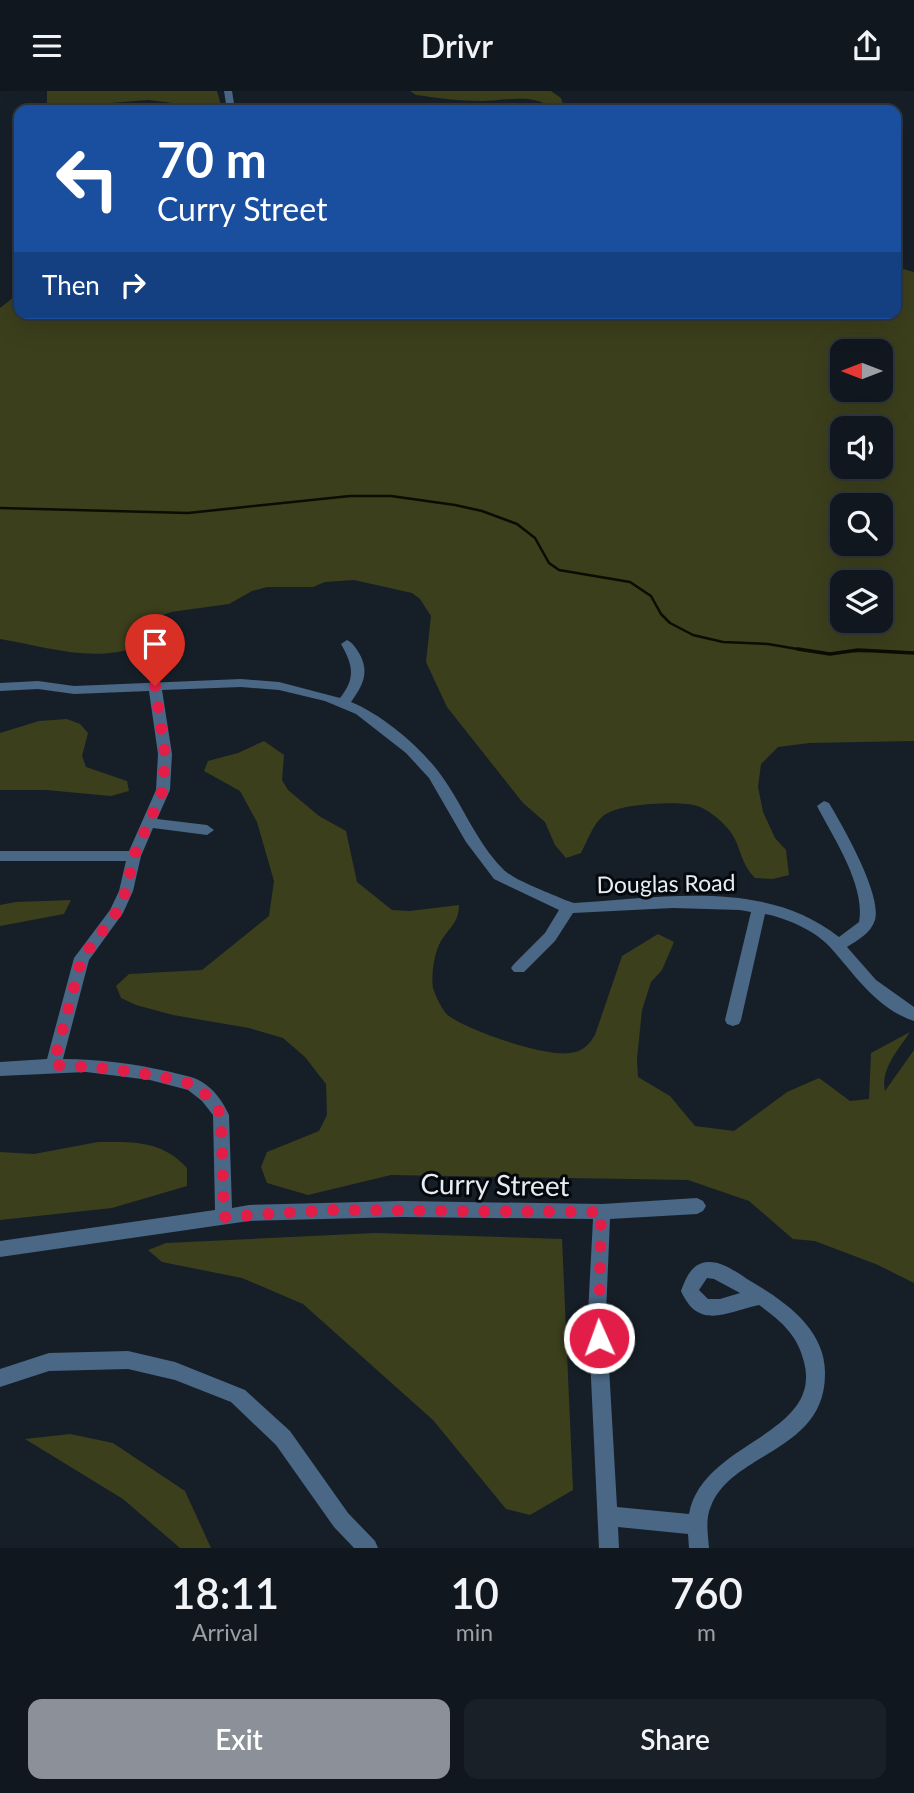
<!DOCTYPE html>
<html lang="en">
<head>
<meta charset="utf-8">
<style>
  body { margin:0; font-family:Lato,sans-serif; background:#192027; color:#f1f3f6; height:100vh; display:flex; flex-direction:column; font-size:26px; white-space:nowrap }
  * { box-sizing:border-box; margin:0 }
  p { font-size:23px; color:#9c9fa4 }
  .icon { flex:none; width:38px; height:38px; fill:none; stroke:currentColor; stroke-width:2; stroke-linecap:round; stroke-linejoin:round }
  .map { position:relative; height:1457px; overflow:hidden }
  .details { display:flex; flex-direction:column; background:#10171e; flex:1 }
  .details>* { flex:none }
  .top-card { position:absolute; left:14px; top:14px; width:887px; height:214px; border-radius:14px; box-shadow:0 7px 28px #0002,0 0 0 2px #30363c; background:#1a4fa0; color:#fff; overflow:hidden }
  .needle { width:46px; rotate:270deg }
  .buttons { position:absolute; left:830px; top:248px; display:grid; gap:14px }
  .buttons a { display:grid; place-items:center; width:63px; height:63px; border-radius:14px; background:#10171e; box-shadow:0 7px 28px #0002,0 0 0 2px #30363c; font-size:35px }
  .pin { position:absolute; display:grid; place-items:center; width:60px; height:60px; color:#fff; margin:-72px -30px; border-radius:50% 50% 50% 0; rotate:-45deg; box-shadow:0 0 7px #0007 }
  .pin .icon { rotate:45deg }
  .me { position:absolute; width:77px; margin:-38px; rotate:358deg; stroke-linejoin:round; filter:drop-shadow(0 0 5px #0008) }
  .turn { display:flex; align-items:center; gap:24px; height:147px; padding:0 28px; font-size:32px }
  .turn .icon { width:91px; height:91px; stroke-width:2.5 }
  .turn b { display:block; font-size:49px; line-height:60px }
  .then { display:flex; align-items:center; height:66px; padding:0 28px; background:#0003; gap:14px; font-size:26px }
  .eta { display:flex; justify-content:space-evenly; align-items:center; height:119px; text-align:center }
  .eta b { font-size:42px; font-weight:600; line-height:49px }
  .button { display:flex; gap:14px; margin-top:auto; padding:14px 28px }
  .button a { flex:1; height:80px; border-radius:14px; background:#8c9099; color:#fff; font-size:28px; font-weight:600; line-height:80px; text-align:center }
  .button a+a { background:#192027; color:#f1f3f6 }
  header { display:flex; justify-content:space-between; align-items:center; height:91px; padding:0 28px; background:#10171e; font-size:32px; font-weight:600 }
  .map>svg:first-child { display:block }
  .green { fill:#3b3f1c; fill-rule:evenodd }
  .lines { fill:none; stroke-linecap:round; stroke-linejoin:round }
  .stream-far1 { stroke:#0c0d00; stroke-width:2.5 }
  .stream { stroke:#0c0d00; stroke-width:3.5 }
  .minor { fill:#4a6786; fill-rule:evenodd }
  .route { stroke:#e11d48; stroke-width:12; stroke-dasharray:0 21.6 }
  .labels { text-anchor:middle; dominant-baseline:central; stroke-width:6; stroke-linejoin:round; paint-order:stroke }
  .street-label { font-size:23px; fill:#e6ecf2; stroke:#05080c }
  .near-street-label { font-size:28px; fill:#e6ecf2; stroke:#05080c }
</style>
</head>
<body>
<header><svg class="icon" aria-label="menu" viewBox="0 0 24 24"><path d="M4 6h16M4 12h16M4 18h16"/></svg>Drivr<svg class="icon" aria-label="share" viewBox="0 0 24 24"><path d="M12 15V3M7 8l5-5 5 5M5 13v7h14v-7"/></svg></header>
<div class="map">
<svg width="914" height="1457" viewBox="0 0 914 1457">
  <rect width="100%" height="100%" fill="#161f28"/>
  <g class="green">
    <polygon points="47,0 217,0 222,18 148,9 47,17"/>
    <path d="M 410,0 L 551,0 L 561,7 L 564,17 L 570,19 L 549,19 L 551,16 C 531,2 504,10 482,10 C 460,10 437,7 416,4 Z"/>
    <path d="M 896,176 L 914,181 L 914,650 L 809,652 L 778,656 L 761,673 L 758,696 L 763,721 L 775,747 L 786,759 L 789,784 L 773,788 L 755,787 C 739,771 741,753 729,739 C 721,729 707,717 694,714 C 675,710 618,712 603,725 C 593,733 587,751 581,762 L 566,767 L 555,754 L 545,731 L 523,712 L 447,616 L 426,571 L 431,525 L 420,508 L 412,502 L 354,489 L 325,491 L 313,496 L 267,496 L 252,500 L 229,513 L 171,521 L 158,526 L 149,535 L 138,555 C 96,573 43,555 0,548 L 0,217 L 19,202 L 19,222 L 199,222 L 251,228 L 271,222 L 896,222 ZM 842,261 L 880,261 L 880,299 L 842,299 ZM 842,338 L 880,338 L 880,376 L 842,376 ZM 842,415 L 880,415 L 880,453 L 842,453 ZM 842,492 L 880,492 L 880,530 L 842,530 Z"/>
    <polygon points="67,628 80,633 88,642 82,665 86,676 127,690 129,700 111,705 46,699 0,699 0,642 39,630"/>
    <path d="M 264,650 L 284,664 L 282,689 L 288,699 L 319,725 L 346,740 L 357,791 L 392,819 L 410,820 L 459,814 C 459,831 450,836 441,850 C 434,861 431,885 433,897 C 435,904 443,921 449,925 C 469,940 546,966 570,962 C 582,961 589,954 595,944 L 622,865 L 658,843 L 674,851 L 662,879 L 651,891 L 642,919 L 637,968 L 638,986 L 670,1005 L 695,1035 L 734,1040 L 787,1001 L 819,987 L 850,1010 L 869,1008 L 871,962 L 910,941 C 899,958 880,978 885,1000 L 914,959 L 914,1192 L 878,1174 L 815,1150 L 793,1148 L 749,1110 L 688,1089 L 391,1084 L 308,1104 L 267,1092 L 261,1076 L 267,1061 L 319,1040 L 327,1024 L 326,993 L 305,966 L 283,947 L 249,937 L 173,924 L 136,914 L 121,907 L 116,895 L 129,883 L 202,879 L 269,825 L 274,790 L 257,731 L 240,700 L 204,680 L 208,670 L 238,662 Z"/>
    <polygon points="71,809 64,823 0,835 0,814 16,811"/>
    <path d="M 98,1051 C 133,1051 162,1049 187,1077 L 187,1095 L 112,1117 L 0,1129 L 0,1061 L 34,1063 Z"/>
    <polygon points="375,1142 562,1148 573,1399 530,1424 506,1418 433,1329 303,1213 242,1187 162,1171 148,1159 166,1152"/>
    <polygon points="70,1343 113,1352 185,1400 211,1457 180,1457 123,1408 25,1348"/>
  </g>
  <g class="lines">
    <g class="stream-far1">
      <polyline points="0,417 188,422 350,405 391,405 455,414 482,420 517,433 535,447 549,472 559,479 630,491 651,505 661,523 670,532 693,544 723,551 768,553 809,560"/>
      <polyline points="854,560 869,560"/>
    </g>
    <polyline class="stream" points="798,558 830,563 858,559 914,562"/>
    <g class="minor">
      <polygon points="224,0 232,0 235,19 227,19"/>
      <path d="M 347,549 C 353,552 355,556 359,562 C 370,581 363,594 351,611 C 381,623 418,654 438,680 C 462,711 475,750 503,778 C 513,789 550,802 565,809 L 574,812 C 661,807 765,787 839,846 L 859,831 C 866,795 833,746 817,715 L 824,710 L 829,712 C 843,736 882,803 875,829 C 871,842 858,849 847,856 L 876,889 L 914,916 L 914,930 C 875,917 854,882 829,855 C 814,839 786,827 765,823 L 741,929 L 739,933 L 733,935 L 727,933 L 725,929 L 751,821 L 740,819 L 673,817 L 573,822 L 555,850 L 524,881 L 514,881 L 511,877 L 514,873 L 545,842 L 559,819 L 494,788 L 466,751 L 429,687 L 406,662 L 356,623 L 325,610 L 279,599 L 241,596 L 162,599 L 172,663 L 170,699 L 157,728 L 207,734 L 214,739 L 207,744 L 153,737 L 141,765 L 133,800 L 123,822 L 89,869 L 63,968 C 100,968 135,973 171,981 C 181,984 193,985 202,991 C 215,999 223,1011 229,1024 L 232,1117 L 249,1114 L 401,1110 L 602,1113 L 697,1107 L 703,1110 L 706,1115 L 703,1120 L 697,1123 L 610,1128 L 606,1223 L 617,1416 L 689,1423 C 702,1350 823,1345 804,1271 C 798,1244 780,1229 759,1214 C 726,1221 699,1240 681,1200 C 686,1186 692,1172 708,1171 C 721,1170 737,1181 747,1188 C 782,1208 826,1237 825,1283 C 825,1361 732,1361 711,1415 C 705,1428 708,1443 709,1457 L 689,1457 L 688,1443 L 618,1436 L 619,1457 L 599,1457 L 588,1223 L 593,1128 L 401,1126 L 249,1130 L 0,1166 L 0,1150 L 215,1119 L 213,1024 L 202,1010 L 188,999 L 150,989 L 86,981 L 0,985 L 0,971 L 47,968 L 74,867 L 110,819 L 119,800 L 126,770 L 0,770 L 0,760 L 129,760 L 156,699 L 158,663 L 149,600 L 74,603 L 38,598 L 0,600 L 0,592 L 38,590 L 74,595 L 241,588 L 279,591 L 340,607 C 356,587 353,574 341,553 ZM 707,1187 L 714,1188 L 740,1202 L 720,1208 L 708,1208 L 699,1199 Z"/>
      <polygon points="128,1260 175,1271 245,1299 290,1340 348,1422 375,1450 378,1457 354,1457 334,1436 276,1354 231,1311 175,1289 128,1278 49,1280 0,1296 0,1278 49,1262"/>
    </g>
  </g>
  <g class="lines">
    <path class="route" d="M 155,595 L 165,663 L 163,699 L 134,765 L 126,800 L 116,822 L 82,867 L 53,974 C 103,976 147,981 195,994 C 205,1003 215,1012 221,1024 L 224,1126 L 329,1119 L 601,1121 L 599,1247"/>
  </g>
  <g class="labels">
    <g class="street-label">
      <text transform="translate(666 792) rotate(-1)">Douglas Road</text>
    </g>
    <g class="near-street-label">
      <text transform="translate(495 1093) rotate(1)">Curry Street</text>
    </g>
  </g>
</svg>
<div class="buttons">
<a><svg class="needle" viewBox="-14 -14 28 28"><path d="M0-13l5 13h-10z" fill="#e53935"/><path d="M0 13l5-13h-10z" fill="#9c9fa4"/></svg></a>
<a><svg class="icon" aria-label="sound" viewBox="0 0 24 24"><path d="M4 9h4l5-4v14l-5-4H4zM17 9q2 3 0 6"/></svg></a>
<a><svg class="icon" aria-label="search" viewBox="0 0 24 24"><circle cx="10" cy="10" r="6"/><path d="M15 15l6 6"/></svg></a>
<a><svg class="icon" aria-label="layers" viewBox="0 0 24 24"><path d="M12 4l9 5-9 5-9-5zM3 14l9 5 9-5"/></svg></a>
</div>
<div class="pin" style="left:155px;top:595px;background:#d93025"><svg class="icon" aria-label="arrive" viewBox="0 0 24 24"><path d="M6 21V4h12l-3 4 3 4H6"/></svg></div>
<svg class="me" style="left:599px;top:1247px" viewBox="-20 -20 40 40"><circle r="17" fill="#e11d48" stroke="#fff" stroke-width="3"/><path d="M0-11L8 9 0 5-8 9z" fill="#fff"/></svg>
<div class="top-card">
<div class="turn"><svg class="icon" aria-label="left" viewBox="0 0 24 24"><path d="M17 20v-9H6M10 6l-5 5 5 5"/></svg><div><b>70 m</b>Curry Street</div></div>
<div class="then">Then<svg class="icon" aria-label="right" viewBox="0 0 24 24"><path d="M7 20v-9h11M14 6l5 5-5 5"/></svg></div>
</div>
</div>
<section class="details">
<div class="eta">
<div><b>18:11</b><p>Arrival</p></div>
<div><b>10</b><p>min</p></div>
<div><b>760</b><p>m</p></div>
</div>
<div class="button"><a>Exit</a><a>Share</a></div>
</section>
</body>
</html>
